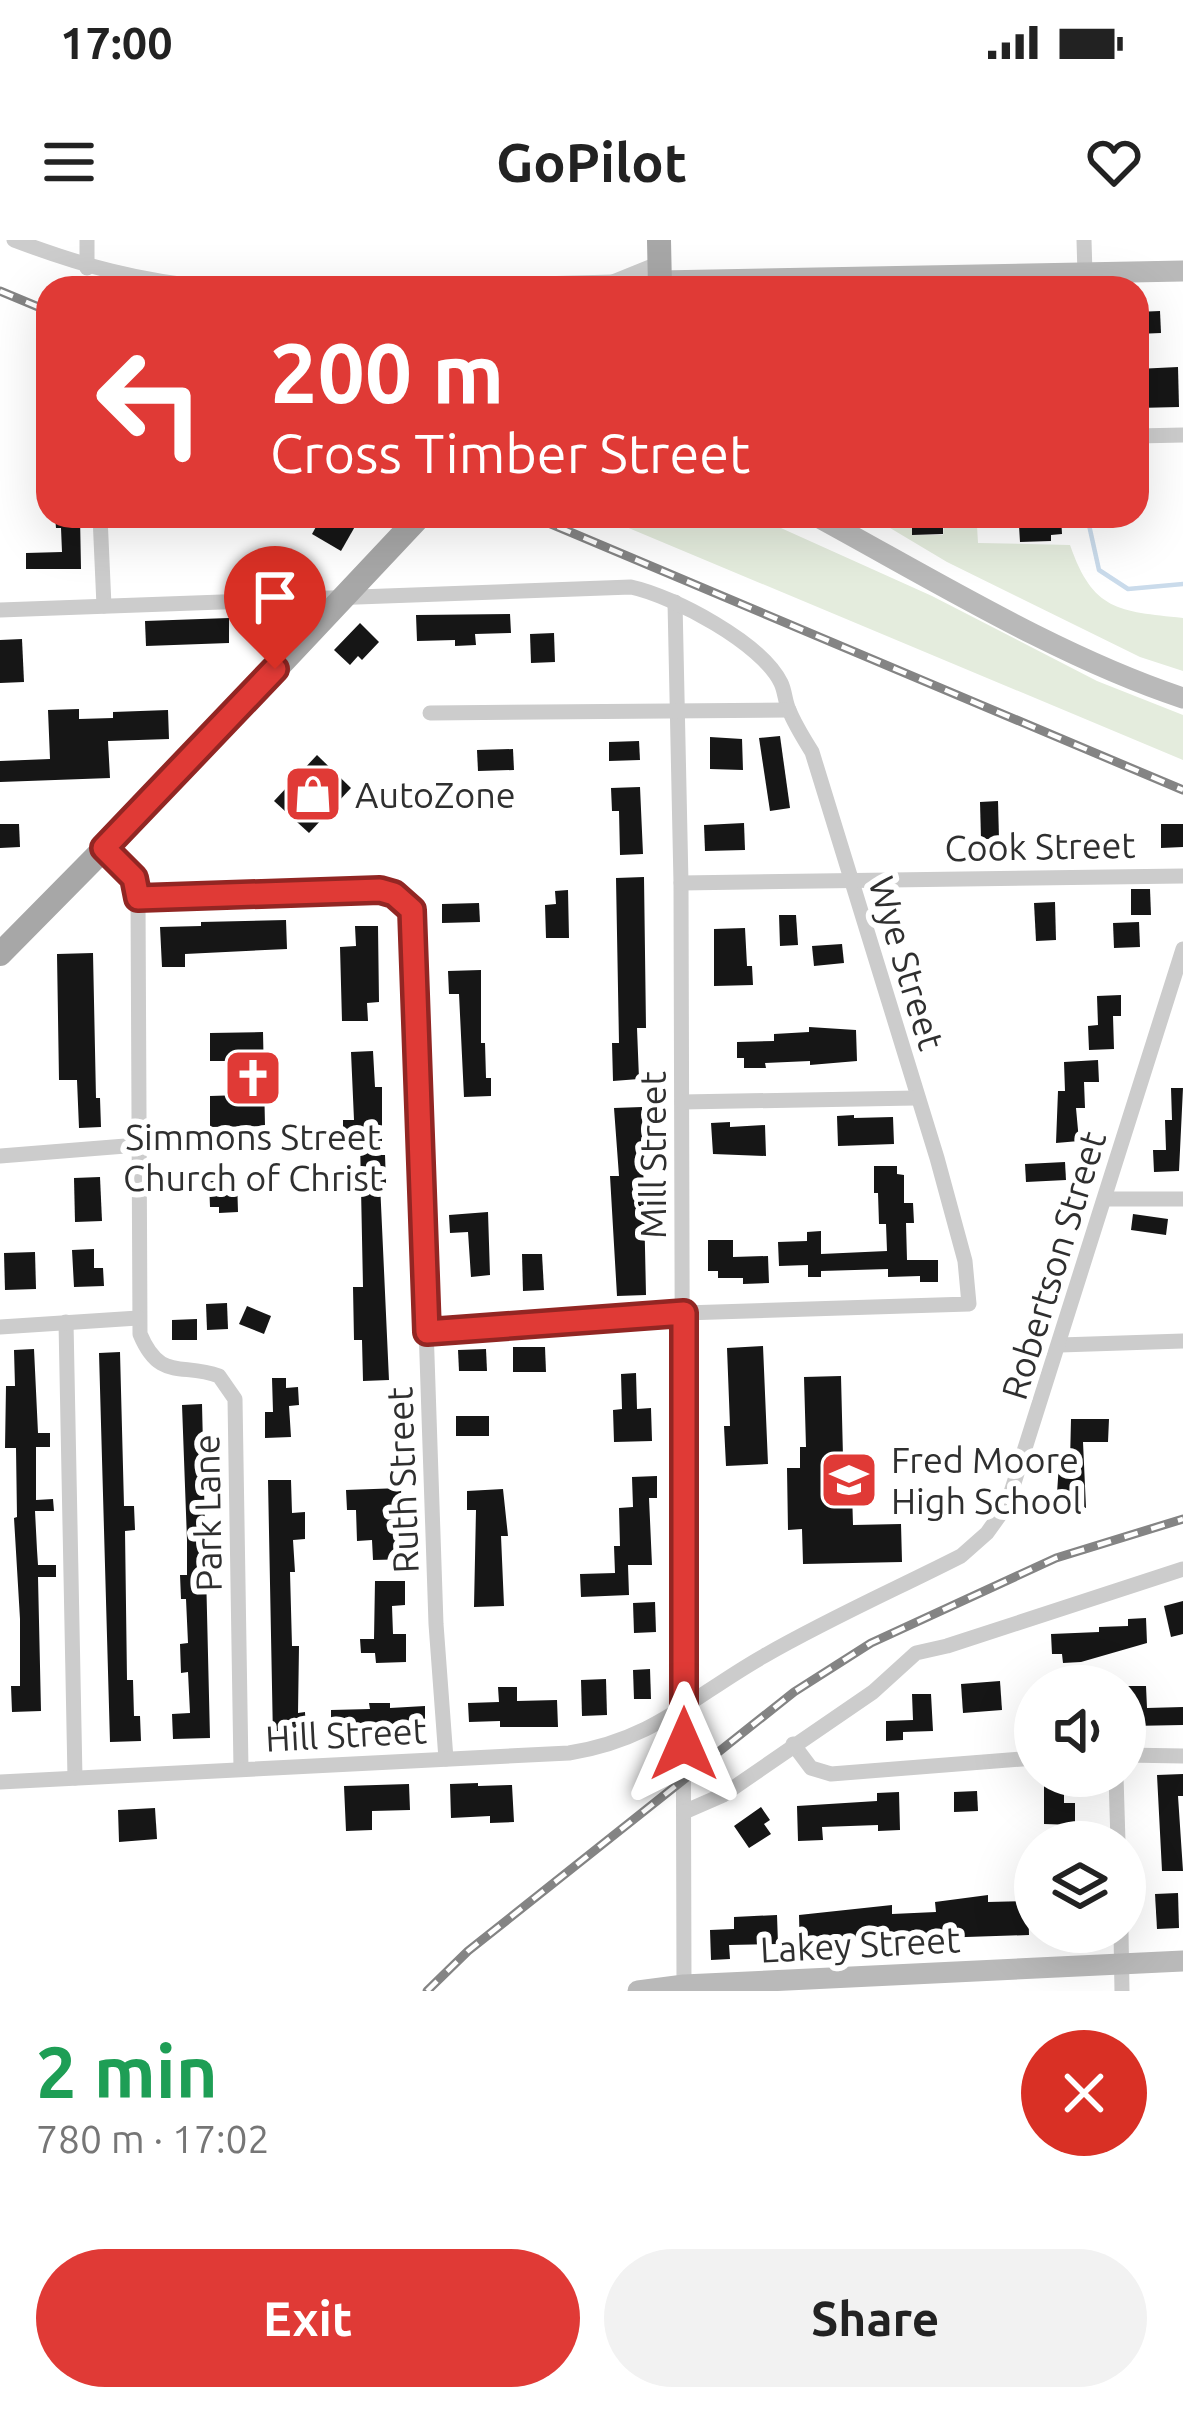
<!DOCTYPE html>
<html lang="en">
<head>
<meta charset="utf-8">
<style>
  body { margin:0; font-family:Ubuntu,sans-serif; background:#f2f2f2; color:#222; height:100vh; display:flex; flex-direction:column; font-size:45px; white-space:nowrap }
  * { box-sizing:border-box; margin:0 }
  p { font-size:39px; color:#767676 }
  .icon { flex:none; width:66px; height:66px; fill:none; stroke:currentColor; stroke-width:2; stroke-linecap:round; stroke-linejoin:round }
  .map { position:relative; height:1751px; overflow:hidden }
  .details { display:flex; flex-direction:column; background:#fff; flex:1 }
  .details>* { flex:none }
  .top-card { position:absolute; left:36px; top:36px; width:1113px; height:252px; border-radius:36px; box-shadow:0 12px 48px #0002; background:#e03a36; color:#fff; overflow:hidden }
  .controls { position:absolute; left:1014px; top:1425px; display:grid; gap:24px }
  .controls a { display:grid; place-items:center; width:132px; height:132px; border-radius:50%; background:#fff; box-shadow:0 12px 48px #0002; font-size:60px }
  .pin { position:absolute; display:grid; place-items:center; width:102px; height:102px; color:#fff; margin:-123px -51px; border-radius:50% 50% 50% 0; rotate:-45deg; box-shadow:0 0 12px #0007 }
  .pin .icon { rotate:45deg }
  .me { position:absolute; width:132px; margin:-66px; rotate:0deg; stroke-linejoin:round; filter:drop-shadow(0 0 9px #0008) }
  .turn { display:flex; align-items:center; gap:42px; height:252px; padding:0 36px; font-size:54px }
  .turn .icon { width:156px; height:156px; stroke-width:2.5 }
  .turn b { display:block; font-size:84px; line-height:102px }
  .round { display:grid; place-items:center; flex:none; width:126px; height:126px; border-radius:63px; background:#f2f2f2 }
  .overview { display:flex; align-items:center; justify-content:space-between; height:204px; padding:0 36px }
  h1 { font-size:72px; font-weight:600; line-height:90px; color:#1e9e55 }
  .button { display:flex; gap:24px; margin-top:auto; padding:24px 36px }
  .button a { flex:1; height:138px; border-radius:72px; background:#e03a36; color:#fff; font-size:48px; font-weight:600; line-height:138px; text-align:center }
  .button a+a { background:#f2f2f2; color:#222 }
  .status { display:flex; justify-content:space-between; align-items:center; height:84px; padding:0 60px; background:#fff; direction:ltr }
  .status svg { height:33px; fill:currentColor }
  header { display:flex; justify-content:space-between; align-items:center; height:156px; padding:0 36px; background:#fff; font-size:54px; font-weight:600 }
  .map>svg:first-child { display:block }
  .green { fill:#e4ecdd }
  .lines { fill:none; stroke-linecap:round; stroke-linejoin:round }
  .stream { stroke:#cadbeb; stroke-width:4.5 }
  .building { fill:#161616 }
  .street { stroke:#ccc; stroke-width:15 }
  .secondary { stroke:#b9b9b9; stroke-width:21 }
  .primary { stroke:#a7a7a7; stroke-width:24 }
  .rail-casing { stroke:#848484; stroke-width:9 }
  .rail { stroke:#fff; stroke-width:4.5; stroke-dasharray:14; stroke-linecap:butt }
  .route-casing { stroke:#922623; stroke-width:30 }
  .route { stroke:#e03a36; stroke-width:21 }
  .labels { text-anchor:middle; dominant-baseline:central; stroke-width:12; stroke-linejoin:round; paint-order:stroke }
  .poi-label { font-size:36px; fill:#2f2f2f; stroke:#fff; text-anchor:start }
  .street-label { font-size:36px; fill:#2f2f2f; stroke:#fff }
</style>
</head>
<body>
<div class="status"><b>17:00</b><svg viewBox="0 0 49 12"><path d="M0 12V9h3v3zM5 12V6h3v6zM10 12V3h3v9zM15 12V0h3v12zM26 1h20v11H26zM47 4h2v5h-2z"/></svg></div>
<header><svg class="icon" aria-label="menu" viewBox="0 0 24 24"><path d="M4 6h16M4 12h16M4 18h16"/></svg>GoPilot<svg class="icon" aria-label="heart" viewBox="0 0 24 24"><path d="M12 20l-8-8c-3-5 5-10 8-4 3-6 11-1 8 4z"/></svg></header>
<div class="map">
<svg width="1183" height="1751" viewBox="0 0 1183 1751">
  <rect width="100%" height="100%" fill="#fff"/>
  <g class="green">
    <polygon points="600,276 763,276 772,284 932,356 1097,441 1183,475 1183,520"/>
    <path d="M 870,276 L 911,276 L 913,295 L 943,295 L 944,287 L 977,286 L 978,303 L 1070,305 C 1093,371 1118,371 1183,378 L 1183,431 L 1140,417 L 947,322 Z"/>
  </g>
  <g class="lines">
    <polyline class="stream" points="1087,276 1099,330 1128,349 1183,344"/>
  </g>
  <g class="building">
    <polygon points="1160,71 1161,93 1137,94 1137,72"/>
    <polygon points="1178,127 1179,167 1137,168 1137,129"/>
    <polygon points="55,276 80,276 81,329 26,329 26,313 62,312 61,288 56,288"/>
    <polygon points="322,276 361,276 341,311 312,294"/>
    <polygon points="912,276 982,276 983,286 943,287 943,294 912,295"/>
    <polygon points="1035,276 1061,276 1062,294 1051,295 1051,301 1020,302 1019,286 1035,285"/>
    <polygon points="510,374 511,393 475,394 476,405 455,406 455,400 417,401 416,375"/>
    <polygon points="229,378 229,403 146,406 145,381"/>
    <polygon points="360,383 379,402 362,420 358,416 350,425 334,410"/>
    <polygon points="554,393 555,422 531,423 530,394"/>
    <polygon points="22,399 24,442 0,443 0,400"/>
    <polygon points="79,469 79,479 113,478 113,472 168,470 169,499 108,501 110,538 0,542 0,521 50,519 48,470"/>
    <polygon points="780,496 790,568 770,571 759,498"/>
    <polygon points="710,497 742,499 743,530 710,529"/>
    <polygon points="639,501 640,520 609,521 609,502"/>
    <polygon points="513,509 514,530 478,531 477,510"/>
    <polygon points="317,515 351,548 309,593 274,561"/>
    <polygon points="640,547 643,614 620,615 619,571 612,571 611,548"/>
    <polygon points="998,561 999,599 981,599 980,562"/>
    <polygon points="744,583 745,610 705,611 704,585"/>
    <polygon points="0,584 19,584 20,607 0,608"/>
    <polygon points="1161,584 1183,584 1183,607 1161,608"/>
    <polygon points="644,637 646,788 637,788 639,839 613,841 612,803 619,803 616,638"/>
    <polygon points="1131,649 1150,649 1151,675 1131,675"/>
    <polygon points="568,650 569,698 546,698 545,665 556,664 555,651"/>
    <polygon points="1055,662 1056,700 1036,701 1034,663"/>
    <polygon points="479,663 480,682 442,683 442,664"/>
    <polygon points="779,675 796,675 798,705 780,706"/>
    <polygon points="286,680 287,709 185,714 185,727 162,727 160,687 201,686 201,682"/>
    <polygon points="1139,682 1140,707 1114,708 1113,683"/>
    <polygon points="355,686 378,686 379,762 367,763 368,781 342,781 340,707 356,706"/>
    <polygon points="745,688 747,726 752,726 753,745 714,746 714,689"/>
    <polygon points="842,704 844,723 814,726 812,706"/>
    <polygon points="93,713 96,858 100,858 101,887 79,888 77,840 59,840 57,714"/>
    <polygon points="481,730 481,803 485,803 486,838 491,838 491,856 464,857 459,754 449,754 448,731"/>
    <polygon points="1121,755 1121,776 1113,776 1114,809 1089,810 1088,786 1098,785 1097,756"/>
    <polygon points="809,787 856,790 857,821 810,825 810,821 765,823 766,828 744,828 744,818 737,818 737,802 774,801 774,794 809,792"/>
    <polygon points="263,792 265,886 210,887 210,856 242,855 241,821 210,821 210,793"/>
    <polygon points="373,811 375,847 382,847 382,915 385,915 386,943 380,943 389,1140 363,1141 362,1100 354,1100 353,1047 363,1047 360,899 343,900 343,880 354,880 351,812"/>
    <polygon points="1098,820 1099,842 1084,842 1085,868 1076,868 1079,901 1056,903 1058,851 1065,851 1064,822"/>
    <polygon points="1171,848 1183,848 1179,931 1154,932 1153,910 1166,910 1165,880 1172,880"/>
    <polygon points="642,867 646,1055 617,1056 610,936 619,936 614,868"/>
    <polygon points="854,875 854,878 893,877 894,904 838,906 837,876"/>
    <polygon points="730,882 730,887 765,885 766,916 713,914 711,883"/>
    <polygon points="1065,922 1066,940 1026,942 1025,924"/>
    <polygon points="874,926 897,926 897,934 904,935 904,963 913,963 914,983 906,983 907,1020 938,1020 938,1042 920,1042 920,1036 888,1037 888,1029 821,1031 821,1037 808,1037 808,1025 779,1026 778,1002 807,1001 807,992 821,991 821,1014 887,1011 886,984 879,984 878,953 874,953"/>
    <polygon points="100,937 102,981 75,982 74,938"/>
    <polygon points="237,940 238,972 219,973 219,967 210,967 209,941"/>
    <polygon points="488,972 490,1035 471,1037 468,992 450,993 449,975"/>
    <polygon points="1133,974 1168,979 1166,995 1131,990"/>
    <polygon points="708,1000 733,1000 733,1017 768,1016 769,1043 743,1044 743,1038 718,1038 718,1031 708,1031"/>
    <polygon points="94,1009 94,1028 103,1028 104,1046 74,1047 72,1010"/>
    <polygon points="35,1012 36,1049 5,1050 4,1013"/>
    <polygon points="522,1014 542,1014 544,1050 523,1051"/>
    <polygon points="227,1063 228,1089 207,1090 206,1064"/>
    <polygon points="247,1066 271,1076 264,1094 239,1084"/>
    <polygon points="197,1079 197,1100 172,1100 172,1080"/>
    <polygon points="763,1106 768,1224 726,1226 724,1186 730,1186 727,1108"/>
    <polygon points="513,1107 545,1107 546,1132 513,1132"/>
    <polygon points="34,1109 38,1193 50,1193 50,1207 36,1207 36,1260 53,1259 54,1271 35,1271 37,1310 38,1325 56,1325 56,1337 38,1337 41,1471 12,1472 11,1446 20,1446 20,1379 14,1278 17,1277 16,1208 5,1208 6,1146 15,1146 14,1110"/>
    <polygon points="486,1109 487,1131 459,1131 458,1110"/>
    <polygon points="120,1112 124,1266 134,1266 135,1290 125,1291 127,1440 133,1440 134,1476 140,1476 141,1501 110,1502 99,1113"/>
    <polygon points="636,1133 637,1169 651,1168 652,1201 614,1202 613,1170 622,1169 621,1134"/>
    <polygon points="841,1136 843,1217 851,1217 853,1285 901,1284 902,1322 803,1324 802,1289 788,1290 787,1228 800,1228 800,1207 806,1207 804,1137"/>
    <polygon points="272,1138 286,1138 286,1148 298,1147 299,1165 289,1166 291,1197 265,1198 265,1172 273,1172"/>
    <polygon points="202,1164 210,1498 173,1499 172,1474 190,1473 188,1432 181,1433 180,1404 188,1403 186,1359 181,1359 180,1335 187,1335 187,1300 182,1165"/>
    <rect x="456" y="1176" width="33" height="20"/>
    <polygon points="1071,1179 1109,1179 1108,1202 1083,1202 1086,1268 1056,1269 1059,1223 1070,1222"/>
    <polygon points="657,1236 657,1258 649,1258 652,1325 628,1325 629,1355 581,1357 580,1334 615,1333 614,1306 620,1306 619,1268 633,1267 632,1237"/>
    <polygon points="268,1240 291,1240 292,1273 305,1272 305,1299 293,1300 295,1332 290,1332 292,1406 299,1406 298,1473 305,1472 306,1497 273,1498"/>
    <polygon points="401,1248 403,1306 411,1306 412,1319 373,1320 372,1300 357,1301 356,1270 347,1270 346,1250"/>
    <polygon points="503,1249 508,1296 501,1296 504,1366 474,1367 476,1270 467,1270 467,1251"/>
    <polygon points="375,1341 405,1341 405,1365 392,1366 393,1394 406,1394 406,1422 376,1423 375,1413 361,1413 360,1399 374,1399"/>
    <polygon points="1183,1361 1183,1394 1171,1397 1164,1366"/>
    <polygon points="655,1362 656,1392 634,1393 633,1363"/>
    <polygon points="1146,1378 1147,1403 1081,1422 1063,1423 1062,1414 1052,1414 1051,1394 1099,1392 1099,1387 1128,1386 1128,1379"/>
    <polygon points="650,1429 651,1459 634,1459 633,1430"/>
    <polygon points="606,1439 607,1475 582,1476 581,1440"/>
    <polygon points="1000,1441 1002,1470 963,1473 961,1444"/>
    <polygon points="1128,1446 1146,1446 1147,1468 1183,1467 1183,1485 1130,1486"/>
    <polygon points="498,1447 517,1447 517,1461 557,1460 558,1487 500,1487 500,1481 469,1482 468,1463 499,1462"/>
    <polygon points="912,1454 931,1454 933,1491 903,1492 903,1500 886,1501 886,1481 913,1480"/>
    <polygon points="369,1463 390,1463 390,1468 425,1466 425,1487 354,1488 355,1493 331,1494 331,1470 370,1469"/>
    <polygon points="1183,1534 1183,1556 1178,1556 1183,1631 1162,1631 1157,1535"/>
    <polygon points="1044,1539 1064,1539 1064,1563 1075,1563 1075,1585 1044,1584"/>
    <polygon points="478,1543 478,1546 512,1545 514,1582 490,1583 490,1576 451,1578 450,1544"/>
    <polygon points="409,1544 410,1570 372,1571 372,1590 346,1591 344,1546"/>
    <polygon points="977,1551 978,1571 954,1572 954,1552"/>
    <polygon points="899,1552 900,1590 878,1591 878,1585 822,1587 823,1600 798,1601 797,1566 877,1561 877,1553"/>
    <polygon points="761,1567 770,1580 764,1584 771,1594 749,1608 734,1586"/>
    <polygon points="155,1568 157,1599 119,1602 118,1570"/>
    <polygon points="1178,1653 1179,1688 1157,1689 1155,1654"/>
    <polygon points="988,1655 988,1662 1028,1661 1029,1695 818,1702 818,1712 800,1713 799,1675 892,1665 892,1674 936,1672 935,1662"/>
    <polygon points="777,1675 778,1704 729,1705 730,1719 711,1720 710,1690 734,1689 734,1677"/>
  </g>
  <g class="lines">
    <g class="street">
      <path d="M 14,0 C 83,26 138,41 213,48"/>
      <polyline points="87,0 87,28"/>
      <polyline points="1084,0 1085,34"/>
      <polyline points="613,42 660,23"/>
      <polyline points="390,48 613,42 629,48"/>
      <polyline points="1137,196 1183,195"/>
      <polyline points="100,276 104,366"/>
      <polyline points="675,362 681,643 684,1745"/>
      <path d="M 0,370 L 631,347 C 673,356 762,403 781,443 C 785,451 785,462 789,470 C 795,485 804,499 812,512 L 937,918 L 965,1021 L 969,1064 L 684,1073 L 426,1092"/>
      <polyline points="430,473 789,470"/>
      <path d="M 104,608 L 134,637 L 138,658 L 140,1094 C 160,1142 182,1122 219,1136 L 235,1159 L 241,1529"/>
      <polyline points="681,643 1183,636"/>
      <polyline points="138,658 380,650 395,654 412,670 436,1384 446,1519"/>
      <polyline points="682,862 916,858"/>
      <polyline points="0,916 138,905"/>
      <polyline points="1105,959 1183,959"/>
      <polyline points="66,1082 75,1538"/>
      <polyline points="0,1087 138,1078"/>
      <polyline points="1060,1105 1183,1101"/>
      <polyline points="793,1504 811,1528 831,1534 1035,1518"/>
      <polyline points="1125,1515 1183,1516"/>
      <polyline points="1116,1536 1118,1602"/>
      <path d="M 0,1542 L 569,1513 C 654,1500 693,1456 764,1416 C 828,1379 896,1349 961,1316 L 987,1293 L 1007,1265 L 1183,709"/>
      <polyline points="684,1572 723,1555 873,1452 916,1413 947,1406 1183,1329"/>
      <polyline points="1121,1692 1122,1751"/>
    </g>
    <g class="secondary">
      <polyline points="660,41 1183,31"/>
      <path d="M 816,276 C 932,339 1059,417 1183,458"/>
      <polyline points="638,1751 684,1745 1183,1721"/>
    </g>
    <g class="primary">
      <polyline points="659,0 660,48"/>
      <polyline points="0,714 165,547 420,276"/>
    </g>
    <g class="rail-casing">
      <g id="rail">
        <polyline points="0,51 48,71"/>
        <polyline points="532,276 1183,550"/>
        <polyline points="427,1751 468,1711 794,1452 871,1403 1056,1318 1183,1279"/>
      </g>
    </g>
    <use href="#rail" class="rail"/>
  </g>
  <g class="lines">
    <g class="route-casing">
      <polyline id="route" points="275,429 104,608 134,638 138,658 380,650 394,654 412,670 427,1092 684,1073 684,1504"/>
    </g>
    <use href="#route" class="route"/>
  </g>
  <defs>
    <g id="shop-square" transform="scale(3)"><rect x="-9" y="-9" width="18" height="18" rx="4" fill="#e03a36" stroke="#fff"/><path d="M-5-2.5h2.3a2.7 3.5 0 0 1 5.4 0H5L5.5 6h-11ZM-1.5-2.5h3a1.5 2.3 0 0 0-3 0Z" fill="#fff"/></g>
    <g id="church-square" transform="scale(3)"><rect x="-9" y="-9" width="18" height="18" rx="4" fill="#e03a36" stroke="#fff"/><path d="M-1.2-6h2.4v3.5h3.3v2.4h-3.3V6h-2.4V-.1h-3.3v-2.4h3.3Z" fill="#fff"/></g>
    <g id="school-square" transform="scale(3)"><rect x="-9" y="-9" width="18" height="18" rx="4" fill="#e03a36" stroke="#fff"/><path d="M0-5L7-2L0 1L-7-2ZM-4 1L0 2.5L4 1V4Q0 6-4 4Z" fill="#fff"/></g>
  </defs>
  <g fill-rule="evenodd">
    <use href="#shop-square" x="313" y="554"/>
    <use href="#church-square" x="253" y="838"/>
    <use href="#school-square" x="849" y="1240"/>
  </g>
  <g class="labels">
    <g class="poi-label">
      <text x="355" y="554">AutoZone</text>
      <text x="253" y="896" text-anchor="middle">Simmons Street<tspan x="253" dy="41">Church of Christ</tspan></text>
      <text x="891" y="1219">Fred Moore<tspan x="891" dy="41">High School</tspan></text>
    </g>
    <g class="street-label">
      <text transform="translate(1040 606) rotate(-1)">Cook Street</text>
      <text transform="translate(907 723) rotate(73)">Wye Street</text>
      <text transform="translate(652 915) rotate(-90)">Mill Street</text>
      <text transform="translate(1053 1025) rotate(-73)">Robertson Street</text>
      <text transform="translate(402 1240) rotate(-92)">Ruth Street</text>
      <text transform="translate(207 1273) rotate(-91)">Park Lane</text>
      <text transform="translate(346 1494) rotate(-3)">Hill Street</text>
      <text transform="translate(860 1704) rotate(-3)">Lakey Street</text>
    </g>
  </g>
</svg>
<div class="controls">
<a><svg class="icon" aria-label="sound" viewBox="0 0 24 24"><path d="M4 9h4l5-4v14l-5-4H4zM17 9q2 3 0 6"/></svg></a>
<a><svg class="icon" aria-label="layers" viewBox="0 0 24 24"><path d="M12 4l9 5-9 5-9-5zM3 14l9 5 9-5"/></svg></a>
</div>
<div class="pin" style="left:275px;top:429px;background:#d93025"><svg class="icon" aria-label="arrive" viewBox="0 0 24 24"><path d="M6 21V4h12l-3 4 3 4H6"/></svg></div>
<svg class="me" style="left:684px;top:1504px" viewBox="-20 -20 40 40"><path d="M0-17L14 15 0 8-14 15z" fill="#e03a36" stroke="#fff" stroke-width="4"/></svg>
<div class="top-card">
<div class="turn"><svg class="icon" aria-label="left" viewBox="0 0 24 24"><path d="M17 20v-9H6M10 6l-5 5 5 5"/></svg><div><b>200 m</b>Cross Timber Street</div></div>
</div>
</div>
<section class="details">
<div class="overview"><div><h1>2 min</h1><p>780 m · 17:02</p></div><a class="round" style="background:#d93025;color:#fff"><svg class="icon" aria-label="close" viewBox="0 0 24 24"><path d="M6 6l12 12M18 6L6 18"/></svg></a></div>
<div class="button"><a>Exit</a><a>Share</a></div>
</section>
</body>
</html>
